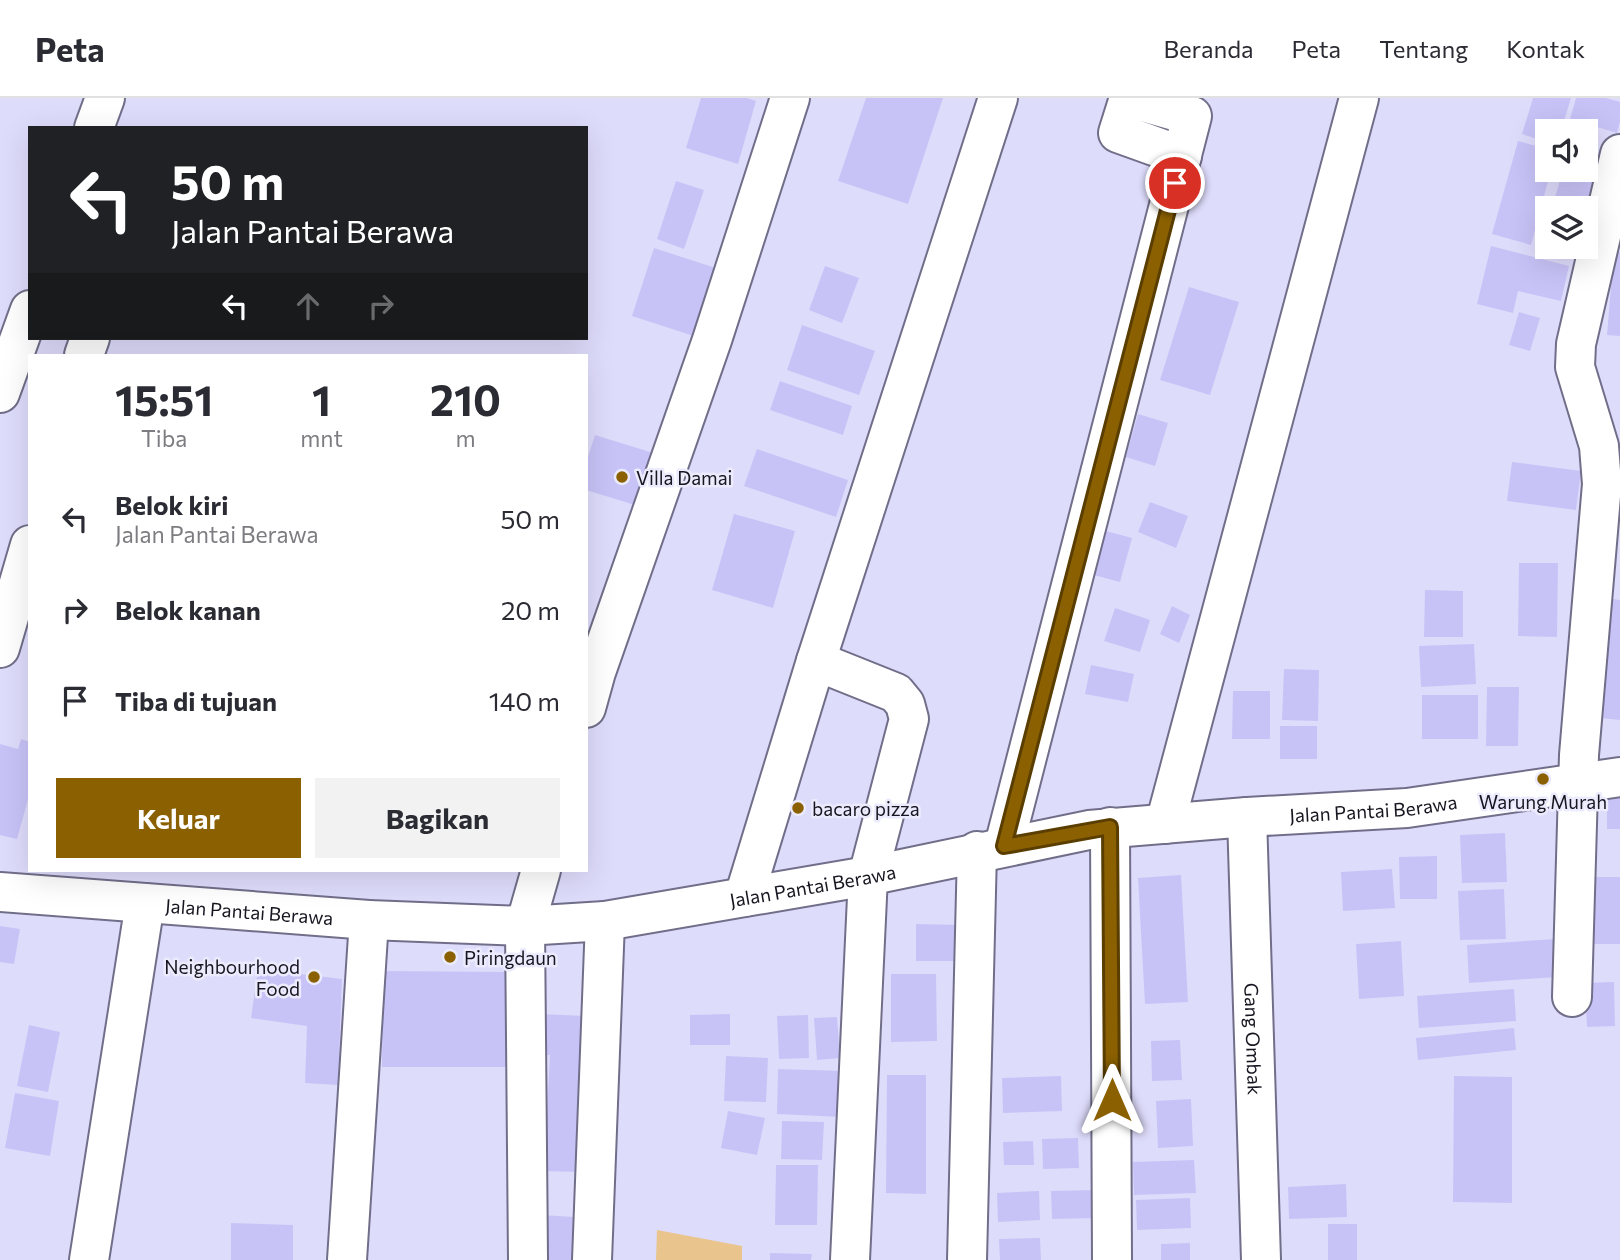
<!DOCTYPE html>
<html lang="id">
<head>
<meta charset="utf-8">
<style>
  body { margin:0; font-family:Commissioner,sans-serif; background:#f2f2f3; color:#2b2b33; height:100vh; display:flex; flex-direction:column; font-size:26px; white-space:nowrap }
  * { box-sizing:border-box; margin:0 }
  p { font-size:23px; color:#7c7c81 }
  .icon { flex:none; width:38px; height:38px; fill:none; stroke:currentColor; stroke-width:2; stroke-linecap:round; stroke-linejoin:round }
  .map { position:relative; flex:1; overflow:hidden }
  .sheet { position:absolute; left:28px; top:256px; width:560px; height:518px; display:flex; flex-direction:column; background:#fff; border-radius:0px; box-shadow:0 7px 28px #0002 }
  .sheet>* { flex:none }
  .hud { position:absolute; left:28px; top:28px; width:560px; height:214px; border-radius:0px; box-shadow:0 7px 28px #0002; background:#202124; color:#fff; overflow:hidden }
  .tools { position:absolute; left:1535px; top:21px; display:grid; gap:14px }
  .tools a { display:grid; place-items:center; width:63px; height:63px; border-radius:0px; background:#fff; box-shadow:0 7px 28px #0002; font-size:35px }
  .pin { position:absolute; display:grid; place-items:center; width:60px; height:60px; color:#fff; margin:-30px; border:4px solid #fff; border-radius:50%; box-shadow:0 2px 7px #0007 }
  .me { position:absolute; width:77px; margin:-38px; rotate:0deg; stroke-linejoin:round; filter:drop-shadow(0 0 5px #0008) }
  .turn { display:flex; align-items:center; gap:24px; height:147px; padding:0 28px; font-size:32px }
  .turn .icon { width:91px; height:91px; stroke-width:2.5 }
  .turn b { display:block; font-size:49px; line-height:60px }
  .lanes { display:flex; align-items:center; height:66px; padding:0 28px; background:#0003; justify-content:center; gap:35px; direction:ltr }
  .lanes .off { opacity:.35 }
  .eta { display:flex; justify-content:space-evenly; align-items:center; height:119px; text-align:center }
  .eta b { font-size:42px; font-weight:700; line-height:49px }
  .button { display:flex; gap:14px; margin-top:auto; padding:14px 28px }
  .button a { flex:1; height:80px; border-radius:0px; background:#8a6001; color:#fff; font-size:28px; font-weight:700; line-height:80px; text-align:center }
  .button a+a { background:#f2f2f3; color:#2b2b33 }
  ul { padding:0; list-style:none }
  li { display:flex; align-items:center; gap:21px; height:91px; padding:0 28px }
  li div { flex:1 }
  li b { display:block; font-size:26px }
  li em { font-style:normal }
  header { display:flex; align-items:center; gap:42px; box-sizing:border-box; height:98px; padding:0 35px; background:#fff; border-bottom:2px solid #e1e1e2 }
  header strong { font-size:33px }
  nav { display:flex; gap:38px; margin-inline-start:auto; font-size:24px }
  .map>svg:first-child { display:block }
  .green { fill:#e9c58d }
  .building { fill:#c8c3f7 }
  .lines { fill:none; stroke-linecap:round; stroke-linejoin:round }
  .minor-casing { stroke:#716e89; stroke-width:42 }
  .minor { stroke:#fff; stroke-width:38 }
  .route-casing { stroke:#5a3e01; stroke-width:18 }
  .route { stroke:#8a6001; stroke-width:12 }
  .poi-dot { fill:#8a6001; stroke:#ecebfd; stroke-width:2.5 }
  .labels { text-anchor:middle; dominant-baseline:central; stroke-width:5; stroke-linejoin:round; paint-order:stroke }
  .poi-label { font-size:19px; fill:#171620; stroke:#ecebfd; text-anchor:start }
  .street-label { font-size:19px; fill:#171620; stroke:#ecebfd }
</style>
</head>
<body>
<header>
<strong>Peta</strong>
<nav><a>Beranda</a><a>Peta</a><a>Tentang</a><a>Kontak</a></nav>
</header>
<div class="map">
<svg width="1620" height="1162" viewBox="0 0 1620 1162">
  <rect width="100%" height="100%" fill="#dedcfb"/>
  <polygon class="green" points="657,1132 742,1148 742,1162 656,1162"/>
  <g class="building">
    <polygon points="701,0 747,0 756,3 738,66 686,50"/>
    <polygon points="866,0 943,0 908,106 838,83"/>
    <polygon points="1533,0 1571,0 1561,33 1547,33 1547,44 1522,36"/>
    <polygon points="1576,0 1606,0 1620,4 1620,24 1617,35 1570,21"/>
    <polygon points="1518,43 1547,51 1547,72 1551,72 1531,147 1492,136"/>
    <polygon points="1563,72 1600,81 1586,131 1586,110 1552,110"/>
    <polygon points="676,83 704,92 684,151 657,141"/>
    <polygon points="1491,148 1569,168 1561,203 1518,193 1513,215 1477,206"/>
    <polygon points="654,150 725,173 703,241 632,218"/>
    <polygon points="1614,153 1620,154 1620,238 1607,237"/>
    <polygon points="825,168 859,180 842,225 809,212"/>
    <polygon points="1189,189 1239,204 1210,297 1160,282"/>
    <polygon points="1519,214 1540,220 1530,253 1509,247"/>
    <polygon points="802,227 875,253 859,297 787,272"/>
    <polygon points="780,283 852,308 843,337 770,312"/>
    <polygon points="1138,316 1168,325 1155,368 1126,359"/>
    <polygon points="595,337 663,358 648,411 586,392 586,365"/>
    <polygon points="757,351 848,382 836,419 744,388"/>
    <polygon points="1512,364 1581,373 1576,412 1507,403"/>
    <polygon points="1150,404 1188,418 1176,450 1138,434"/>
    <polygon points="734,416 795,433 773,510 712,492"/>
    <polygon points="1102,432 1132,440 1120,484 1090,476"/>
    <polygon points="1519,465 1558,465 1557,539 1518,538"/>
    <polygon points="1425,492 1463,493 1463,539 1424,539"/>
    <polygon points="1604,500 1620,502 1620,622 1590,619"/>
    <polygon points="1172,508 1190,517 1179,545 1160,536"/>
    <polygon points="1115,510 1150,522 1140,554 1104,543"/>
    <polygon points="1474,546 1476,586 1421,589 1419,548"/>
    <polygon points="1091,567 1134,576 1128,604 1085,596"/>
    <polygon points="1284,571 1319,572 1318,623 1282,622"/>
    <polygon points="1487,589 1519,589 1518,648 1486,648"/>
    <polygon points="1233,593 1270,593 1270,641 1232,641"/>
    <rect x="1422" y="597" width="56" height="44"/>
    <rect x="1280" y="628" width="37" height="33"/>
    <polygon points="21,641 30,644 30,694 17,741 0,737 0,646 18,651"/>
    <polygon points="1620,693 1620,731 1607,731 1607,694"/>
    <polygon points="1505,735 1507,784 1462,785 1460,737"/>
    <polygon points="1437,758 1437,801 1400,801 1399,759"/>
    <polygon points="1392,771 1395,810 1343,813 1341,774"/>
    <polygon points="1181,777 1188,904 1145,906 1138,780"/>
    <rect x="1584" y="779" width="36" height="67"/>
    <polygon points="1504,791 1506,841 1460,842 1458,793"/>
    <polygon points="916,826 960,827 960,863 916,863"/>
    <polygon points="0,828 20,831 14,866 0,864"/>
    <polygon points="1555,841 1557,879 1469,885 1467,847"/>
    <polygon points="1401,843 1404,898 1359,901 1356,846"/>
    <polygon points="258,871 342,881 338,987 305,985 307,928 251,920"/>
    <polygon points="383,873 522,874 523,969 382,969"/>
    <polygon points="891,876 936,876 937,943 891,944"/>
    <polygon points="1614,884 1615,928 1587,929 1585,885"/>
    <polygon points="1514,891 1516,923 1419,930 1417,898"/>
    <polygon points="540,916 586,918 579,1074 544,1073 550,957 538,957"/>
    <polygon points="730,916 730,947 690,947 690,917"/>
    <polygon points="808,917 809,960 779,961 777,918"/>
    <polygon points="837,919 840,960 817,962 814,920"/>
    <polygon points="29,927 60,934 48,994 17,988"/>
    <polygon points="1514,930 1516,952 1418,962 1416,940"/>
    <polygon points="1180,942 1182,982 1152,983 1151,943"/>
    <polygon points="726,958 768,960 766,1004 724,1003"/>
    <polygon points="778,971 843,973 842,1019 777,1016"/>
    <polygon points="887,977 926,977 926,1096 886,1095"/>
    <polygon points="1061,978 1062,1013 1003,1015 1002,980"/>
    <polygon points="1454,978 1512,979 1512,1105 1453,1104"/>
    <polygon points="15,995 59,1003 50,1058 5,1050"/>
    <polygon points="1191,1001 1193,1048 1158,1050 1156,1003"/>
    <polygon points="728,1013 765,1020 757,1057 721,1050"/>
    <polygon points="782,1023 824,1024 822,1062 781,1061"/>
    <polygon points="1078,1040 1079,1070 1043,1071 1042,1041"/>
    <polygon points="1033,1043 1034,1067 1004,1067 1003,1044"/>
    <polygon points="1194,1062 1196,1095 1134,1097 1133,1064"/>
    <polygon points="776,1067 818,1067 817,1127 775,1127"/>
    <polygon points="1346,1086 1347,1119 1289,1121 1288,1089"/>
    <polygon points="1097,1092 1098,1120 1052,1121 1051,1093"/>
    <polygon points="1039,1093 1040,1122 998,1124 997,1095"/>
    <polygon points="1190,1100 1191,1130 1137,1132 1136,1102"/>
    <polygon points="541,1117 575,1119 573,1162 539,1162"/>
    <polygon points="231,1125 293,1127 293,1162 231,1162"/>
    <rect x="1328" y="1126" width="29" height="36"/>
    <polygon points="1040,1140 1041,1162 1000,1162 999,1141"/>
    <polygon points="1190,1145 1190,1162 1161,1162 1161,1146"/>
    <polygon points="770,1155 812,1156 811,1162 770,1162"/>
  </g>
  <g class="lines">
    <g class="minor-casing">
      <g id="minor">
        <polyline points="1129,0 1118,35 1182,58"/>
        <polyline points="94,30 105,0"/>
        <polyline points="84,257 90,240"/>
        <polyline points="0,295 30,212"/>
        <polyline points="0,550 30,447"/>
        <polyline points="816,563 896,595 905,606 909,621 868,778 850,1162"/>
        <polyline points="586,610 596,574 712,242 790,0"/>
        <path id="s1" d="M 1247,719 L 1261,1162"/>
        <polyline points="1165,726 1359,0"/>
        <polyline points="1110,729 1112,1162"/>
        <polyline points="1004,748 1192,18 1129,0"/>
        <path id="s2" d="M 0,794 L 369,822 L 525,828 L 605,823 L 868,778 L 1089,732 L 1247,719 L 1407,710 L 1620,679"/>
        <polyline points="744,799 816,563 998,0"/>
        <polyline points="1572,899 1579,657 1602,386 1599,348 1575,269 1576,246 1620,56"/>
        <polyline points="89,1162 145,805"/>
        <polyline points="347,1162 369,822"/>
        <polyline points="528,1162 525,828 541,772"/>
        <polyline points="592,1162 605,823"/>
        <polyline points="967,1162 977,753"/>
      </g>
    </g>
    <use href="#minor" class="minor"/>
  </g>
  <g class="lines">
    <g class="route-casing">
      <polyline id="route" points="1112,1002 1110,729 1004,748 1175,85"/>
    </g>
    <use href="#route" class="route"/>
  </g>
  <g class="poi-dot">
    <circle cx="622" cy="379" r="7"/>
    <circle cx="1543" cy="681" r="7"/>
    <circle cx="798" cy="710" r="7"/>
    <circle cx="450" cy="859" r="7"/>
    <circle cx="314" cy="879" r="7"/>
  </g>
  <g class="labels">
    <g class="poi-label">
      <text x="636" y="379">Villa Damai</text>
      <text x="1543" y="703" text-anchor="middle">Warung Murah</text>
      <text x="812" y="710">bacaro pizza</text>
      <text x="464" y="859">Piringdaun</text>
      <text x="300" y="868" text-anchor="end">Neighbourhood<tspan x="300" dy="22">Food</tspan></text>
    </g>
    <g class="street-label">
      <text stroke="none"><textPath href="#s2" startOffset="1384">Jalan Pantai Berawa</textPath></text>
      <text stroke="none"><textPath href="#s2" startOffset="817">Jalan Pantai Berawa</textPath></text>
      <text stroke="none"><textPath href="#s2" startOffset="250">Jalan Pantai Berawa</textPath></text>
      <text stroke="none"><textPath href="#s1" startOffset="222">Gang Ombak</textPath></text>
    </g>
  </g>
</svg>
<div class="tools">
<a><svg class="icon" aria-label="sound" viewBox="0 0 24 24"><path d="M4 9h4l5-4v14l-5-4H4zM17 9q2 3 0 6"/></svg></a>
<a><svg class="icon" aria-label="layers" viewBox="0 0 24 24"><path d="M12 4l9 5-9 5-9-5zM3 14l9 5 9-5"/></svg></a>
</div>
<div class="pin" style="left:1175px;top:85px;background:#d93025"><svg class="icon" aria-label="arrive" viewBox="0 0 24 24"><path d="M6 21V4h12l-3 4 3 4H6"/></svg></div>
<svg class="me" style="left:1112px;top:1002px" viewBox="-20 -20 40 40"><path d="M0-17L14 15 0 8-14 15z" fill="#8a6001" stroke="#fff" stroke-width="4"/></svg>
<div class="hud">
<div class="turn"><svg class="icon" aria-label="left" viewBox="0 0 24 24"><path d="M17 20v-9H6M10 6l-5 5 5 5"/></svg><div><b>50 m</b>Jalan Pantai Berawa</div></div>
<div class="lanes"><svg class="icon" aria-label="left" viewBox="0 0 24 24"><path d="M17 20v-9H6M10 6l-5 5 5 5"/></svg><svg class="icon off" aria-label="ahead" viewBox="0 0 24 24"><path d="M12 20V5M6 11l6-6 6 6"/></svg><svg class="icon off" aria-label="right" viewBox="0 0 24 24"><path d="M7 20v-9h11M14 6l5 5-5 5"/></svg></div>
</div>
<section class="sheet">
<div class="eta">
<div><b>15:51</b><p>Tiba</p></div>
<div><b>1</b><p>mnt</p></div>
<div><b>210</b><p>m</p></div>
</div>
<ul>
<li><svg class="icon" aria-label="left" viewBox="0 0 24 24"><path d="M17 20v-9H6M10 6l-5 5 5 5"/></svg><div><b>Belok kiri</b><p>Jalan Pantai Berawa</p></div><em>50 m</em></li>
<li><svg class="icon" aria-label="right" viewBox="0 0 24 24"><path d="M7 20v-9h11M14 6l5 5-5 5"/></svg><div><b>Belok kanan</b></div><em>20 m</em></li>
<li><svg class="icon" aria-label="arrive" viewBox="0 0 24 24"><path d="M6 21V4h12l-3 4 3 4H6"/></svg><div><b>Tiba di tujuan</b></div><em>140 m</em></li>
</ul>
<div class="button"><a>Keluar</a><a>Bagikan</a></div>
</section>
</div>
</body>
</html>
